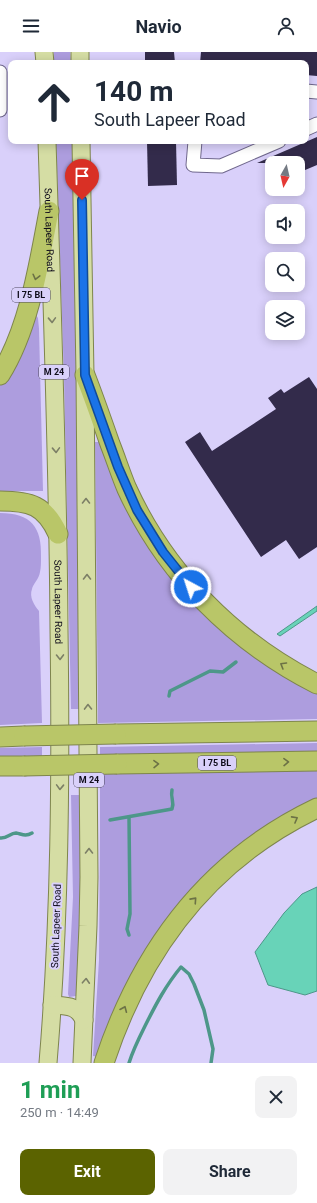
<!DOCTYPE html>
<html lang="en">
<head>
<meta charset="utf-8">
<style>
  body { margin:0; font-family:Roboto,sans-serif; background:#f2f2f3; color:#1f2937; height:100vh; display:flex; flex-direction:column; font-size:15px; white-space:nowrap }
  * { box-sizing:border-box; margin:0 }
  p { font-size:13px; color:#747a83 }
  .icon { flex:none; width:22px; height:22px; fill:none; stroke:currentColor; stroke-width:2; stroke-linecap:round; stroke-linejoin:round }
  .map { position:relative; height:1011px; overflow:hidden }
  .sheet { display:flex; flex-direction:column; background:#fff; flex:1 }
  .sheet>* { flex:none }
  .top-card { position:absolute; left:8px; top:8px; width:301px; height:84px; border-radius:8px; box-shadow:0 2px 10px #0003; background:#fff; color:#1f2937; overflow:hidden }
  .needle { width:26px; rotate:188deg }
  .controls { position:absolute; left:265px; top:104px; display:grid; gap:8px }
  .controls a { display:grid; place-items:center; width:40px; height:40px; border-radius:8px; background:#fff; box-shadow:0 2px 10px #0003; font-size:20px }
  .pin { position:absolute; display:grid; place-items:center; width:34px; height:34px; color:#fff; margin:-41px -17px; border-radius:50% 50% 50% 0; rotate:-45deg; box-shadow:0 0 4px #0007 }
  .pin .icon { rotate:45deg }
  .me { position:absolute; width:44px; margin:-22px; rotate:320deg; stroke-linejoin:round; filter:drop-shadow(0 0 3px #0008) }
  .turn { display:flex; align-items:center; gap:14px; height:84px; padding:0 20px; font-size:18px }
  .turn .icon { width:52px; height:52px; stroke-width:2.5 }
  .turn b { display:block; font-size:28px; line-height:34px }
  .round { display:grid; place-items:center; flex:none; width:42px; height:42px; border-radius:8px; background:#f2f2f3 }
  .summary { display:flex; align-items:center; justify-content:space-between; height:68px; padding:0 20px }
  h1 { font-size:24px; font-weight:700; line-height:30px; color:#1e9e55 }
  .action { display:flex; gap:8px; margin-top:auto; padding:8px 20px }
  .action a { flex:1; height:46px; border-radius:8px; background:#5b6300; color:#fff; font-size:16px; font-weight:700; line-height:46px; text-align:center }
  .action a+a { background:#f2f2f3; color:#1f2937 }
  header { display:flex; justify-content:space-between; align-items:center; height:52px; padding:0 20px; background:#fff; font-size:18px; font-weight:700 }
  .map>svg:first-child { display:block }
  .green { fill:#ad9dde }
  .water { fill:#68d3b8; stroke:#4d9789 }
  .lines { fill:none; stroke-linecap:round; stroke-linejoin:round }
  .stream { stroke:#4d9789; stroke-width:3.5 }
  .building { fill:#332b4b }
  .minor-casing { stroke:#70688d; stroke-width:15 }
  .major-casing { stroke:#7e854d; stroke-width:19 }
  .highway-casing { stroke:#7e854d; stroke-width:21 }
  .minor { stroke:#fff; stroke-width:13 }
  .major { stroke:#d5dda4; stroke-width:17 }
  .highway { stroke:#b9c668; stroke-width:19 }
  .highway-bridge-casing { stroke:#7e854d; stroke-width:21; stroke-linecap:butt }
  .highway-bridge { stroke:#b9c668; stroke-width:19 }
  .oneway { stroke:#6c7245 }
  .oneway2 { stroke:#7c7f66 }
  .route-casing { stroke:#114b97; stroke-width:10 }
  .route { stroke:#1a73e8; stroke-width:7 }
  .labels { text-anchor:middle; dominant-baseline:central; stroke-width:4; stroke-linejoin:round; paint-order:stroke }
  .shield { fill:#d9d0fa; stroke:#4c475d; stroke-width:1 }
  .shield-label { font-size:9px; font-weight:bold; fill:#0f0c1a }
  .street-label { font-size:10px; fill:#0f0c1a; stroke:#d9d0fa }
</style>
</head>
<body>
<header><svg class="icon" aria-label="menu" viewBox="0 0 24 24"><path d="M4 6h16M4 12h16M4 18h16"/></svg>Navio<svg class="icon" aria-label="person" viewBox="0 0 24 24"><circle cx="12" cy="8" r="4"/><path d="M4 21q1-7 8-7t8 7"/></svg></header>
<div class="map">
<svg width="317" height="1011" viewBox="0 0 317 1011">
  <rect width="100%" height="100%" fill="#d9d0fa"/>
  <g class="green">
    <polygon points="54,0 70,0 71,11 54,11"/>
    <polygon points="56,89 72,89 76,324 79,657 71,657 64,325"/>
    <polygon points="36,263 38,266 39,277 43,439 0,439 0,333"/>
    <polygon points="95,390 104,390 151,495 317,640 317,667 98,671"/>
    <path d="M 0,461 C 31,461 42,475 41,505 C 41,510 41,516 40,520 C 39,527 33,532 32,537 C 29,545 34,553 39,559 L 42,671 L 0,673 Z"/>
    <polygon points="317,691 317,701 100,705 100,695"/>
    <polygon points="42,695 42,705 0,706 0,696"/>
    <polygon points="317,717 317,748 218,815 98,1005 93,1004 99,908 100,779 100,722"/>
    <polygon points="71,743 80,743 81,831 77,942 76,944 69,945 68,942 73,845"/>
  </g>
  <g class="water">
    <polygon points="317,554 317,559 280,584 277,582"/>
    <polygon points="317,835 317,939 305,943 268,933 255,900 284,861 302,842"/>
  </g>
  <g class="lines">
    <g class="stream">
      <polyline points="169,644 170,639 210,619 223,620 236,610"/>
      <path d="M 110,768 L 172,757 C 175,749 170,747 172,738"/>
      <path d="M 0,786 C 7,787 10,781 16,781 C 22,782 25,785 32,781"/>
      <polyline points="129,883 127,877 130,862 129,765"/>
      <path d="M 129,1011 C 133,998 139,986 145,974 C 156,952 166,933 181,915 L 189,922 L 194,932 L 204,958 L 213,997 L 211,1011"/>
    </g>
  </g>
  <g class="building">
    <polygon points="145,0 174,0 175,11 145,11"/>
    <polygon points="201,0 317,0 317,24 306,23 306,11 200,11"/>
    <polygon points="317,85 317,113 298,121 298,111 257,111"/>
    <polygon points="147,89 176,89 177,133 148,134"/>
    <polygon points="309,325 317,337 317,495 299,507 286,488 261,505 185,390 200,380 212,399 276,357 268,346 281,337 284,341"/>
  </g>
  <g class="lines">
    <g class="minor-casing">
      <g id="minor">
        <polyline points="0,20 0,58"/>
        <polyline points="306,39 317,40"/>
        <polyline points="306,77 317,72"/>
        <polyline points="195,89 193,113 221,114 279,89"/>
      </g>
    </g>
    <g class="major-casing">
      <g id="major">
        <polyline points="44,0 45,11"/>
        <polyline points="80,0 80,11"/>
        <path id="s1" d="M 47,89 C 52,251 58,413 59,576 C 61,721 60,866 48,1011"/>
        <polyline points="81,89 85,323 89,825 88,874 82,1011"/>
        <path d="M 52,953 C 67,954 77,953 84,968"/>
      </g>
    </g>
    <g class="highway-casing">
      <g id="highway">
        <path d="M 0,323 C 29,277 39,212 49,159"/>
        <path d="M 85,323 C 94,346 102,369 110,392 C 116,407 121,423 127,437 C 166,522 234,590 317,632"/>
        <path d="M 0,449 C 30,449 45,453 58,482"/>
        <polyline points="116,682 317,679"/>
        <polyline points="0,685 24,684"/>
        <polyline points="117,712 317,709"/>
        <polyline points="0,714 24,714"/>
        <path d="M 104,1011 C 141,898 208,808 317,756"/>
      </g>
    </g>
    <use href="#minor" class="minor"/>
    <use href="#major" class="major"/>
    <use href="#highway" class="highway"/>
    <g class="highway-bridge-casing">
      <g id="highway-bridge">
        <polyline points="24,684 116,682"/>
        <polyline points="24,714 117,712"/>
      </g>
    </g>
    <use href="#highway-bridge" class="highway-bridge"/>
  </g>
  <defs><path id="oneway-chevron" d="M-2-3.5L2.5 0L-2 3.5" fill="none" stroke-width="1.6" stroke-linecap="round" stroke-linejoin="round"/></defs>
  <g class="oneway">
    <use href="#oneway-chevron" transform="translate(36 225) rotate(104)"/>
    <use href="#oneway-chevron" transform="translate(283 613) rotate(-149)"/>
    <use href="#oneway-chevron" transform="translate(286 710) rotate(-1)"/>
    <use href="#oneway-chevron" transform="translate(156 712) rotate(-1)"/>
    <use href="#oneway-chevron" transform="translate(295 767) rotate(-29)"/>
    <use href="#oneway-chevron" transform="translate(194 848) rotate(-48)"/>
    <use href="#oneway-chevron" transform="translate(124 957) rotate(-67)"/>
  </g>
  <g class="oneway2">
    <use href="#oneway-chevron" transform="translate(52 268) rotate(88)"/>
    <use href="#oneway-chevron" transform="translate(56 398) rotate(88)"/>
    <use href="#oneway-chevron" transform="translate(86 449) rotate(-90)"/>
    <use href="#oneway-chevron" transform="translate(87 525) rotate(-90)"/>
    <use href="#oneway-chevron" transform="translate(60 605) rotate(89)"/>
    <use href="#oneway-chevron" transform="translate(88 655) rotate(-91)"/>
    <use href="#oneway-chevron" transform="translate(60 735) rotate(92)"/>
    <use href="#oneway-chevron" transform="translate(89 799) rotate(-90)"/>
    <use href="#oneway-chevron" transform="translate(86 929) rotate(-87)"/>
  </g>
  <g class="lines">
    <g class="route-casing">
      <polyline id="route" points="82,148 85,323 118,415 137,458 163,500 191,535"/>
    </g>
    <use href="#route" class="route"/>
  </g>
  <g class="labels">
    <g class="shield">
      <rect x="12" y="236" width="38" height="14" rx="3"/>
      <rect x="39" y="313" width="30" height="14" rx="3"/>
      <rect x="198" y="704" width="38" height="14" rx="3"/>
      <rect x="74" y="721" width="30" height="14" rx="3"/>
    </g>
    <g class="shield-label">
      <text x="31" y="243">I 75 BL</text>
      <text x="54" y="320">M 24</text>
      <text x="217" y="711">I 75 BL</text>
      <text x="89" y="728">M 24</text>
    </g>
    <g class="street-label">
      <text stroke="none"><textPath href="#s1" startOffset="89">South Lapeer Road</textPath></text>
      <text stroke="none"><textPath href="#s1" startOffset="461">South Lapeer Road</textPath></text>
      <text transform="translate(56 874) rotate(-88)">South Lapeer Road</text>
    </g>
  </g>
</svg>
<div class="controls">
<a><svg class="needle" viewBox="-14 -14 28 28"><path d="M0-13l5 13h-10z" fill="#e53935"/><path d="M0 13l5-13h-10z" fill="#747a83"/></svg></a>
<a><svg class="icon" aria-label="sound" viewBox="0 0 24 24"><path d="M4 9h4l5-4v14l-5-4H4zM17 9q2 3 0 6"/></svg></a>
<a><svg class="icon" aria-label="search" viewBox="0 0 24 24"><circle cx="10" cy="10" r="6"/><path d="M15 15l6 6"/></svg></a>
<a><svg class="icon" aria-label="layers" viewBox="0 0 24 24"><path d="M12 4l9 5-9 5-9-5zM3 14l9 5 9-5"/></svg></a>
</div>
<div class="pin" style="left:82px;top:148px;background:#d93025"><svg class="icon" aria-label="arrive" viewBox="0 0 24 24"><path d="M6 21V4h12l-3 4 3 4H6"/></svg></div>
<svg class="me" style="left:191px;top:535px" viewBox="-20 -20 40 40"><circle r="17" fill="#1a73e8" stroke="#fff" stroke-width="3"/><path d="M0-11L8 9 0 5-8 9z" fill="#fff"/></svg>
<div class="top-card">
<div class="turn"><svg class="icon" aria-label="ahead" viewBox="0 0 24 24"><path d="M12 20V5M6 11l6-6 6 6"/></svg><div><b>140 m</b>South Lapeer Road</div></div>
</div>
</div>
<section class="sheet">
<div class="summary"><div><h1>1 min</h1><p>250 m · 14:49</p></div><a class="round"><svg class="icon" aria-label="close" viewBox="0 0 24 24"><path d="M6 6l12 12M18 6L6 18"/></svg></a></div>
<div class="action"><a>Exit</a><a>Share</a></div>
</section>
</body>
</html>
